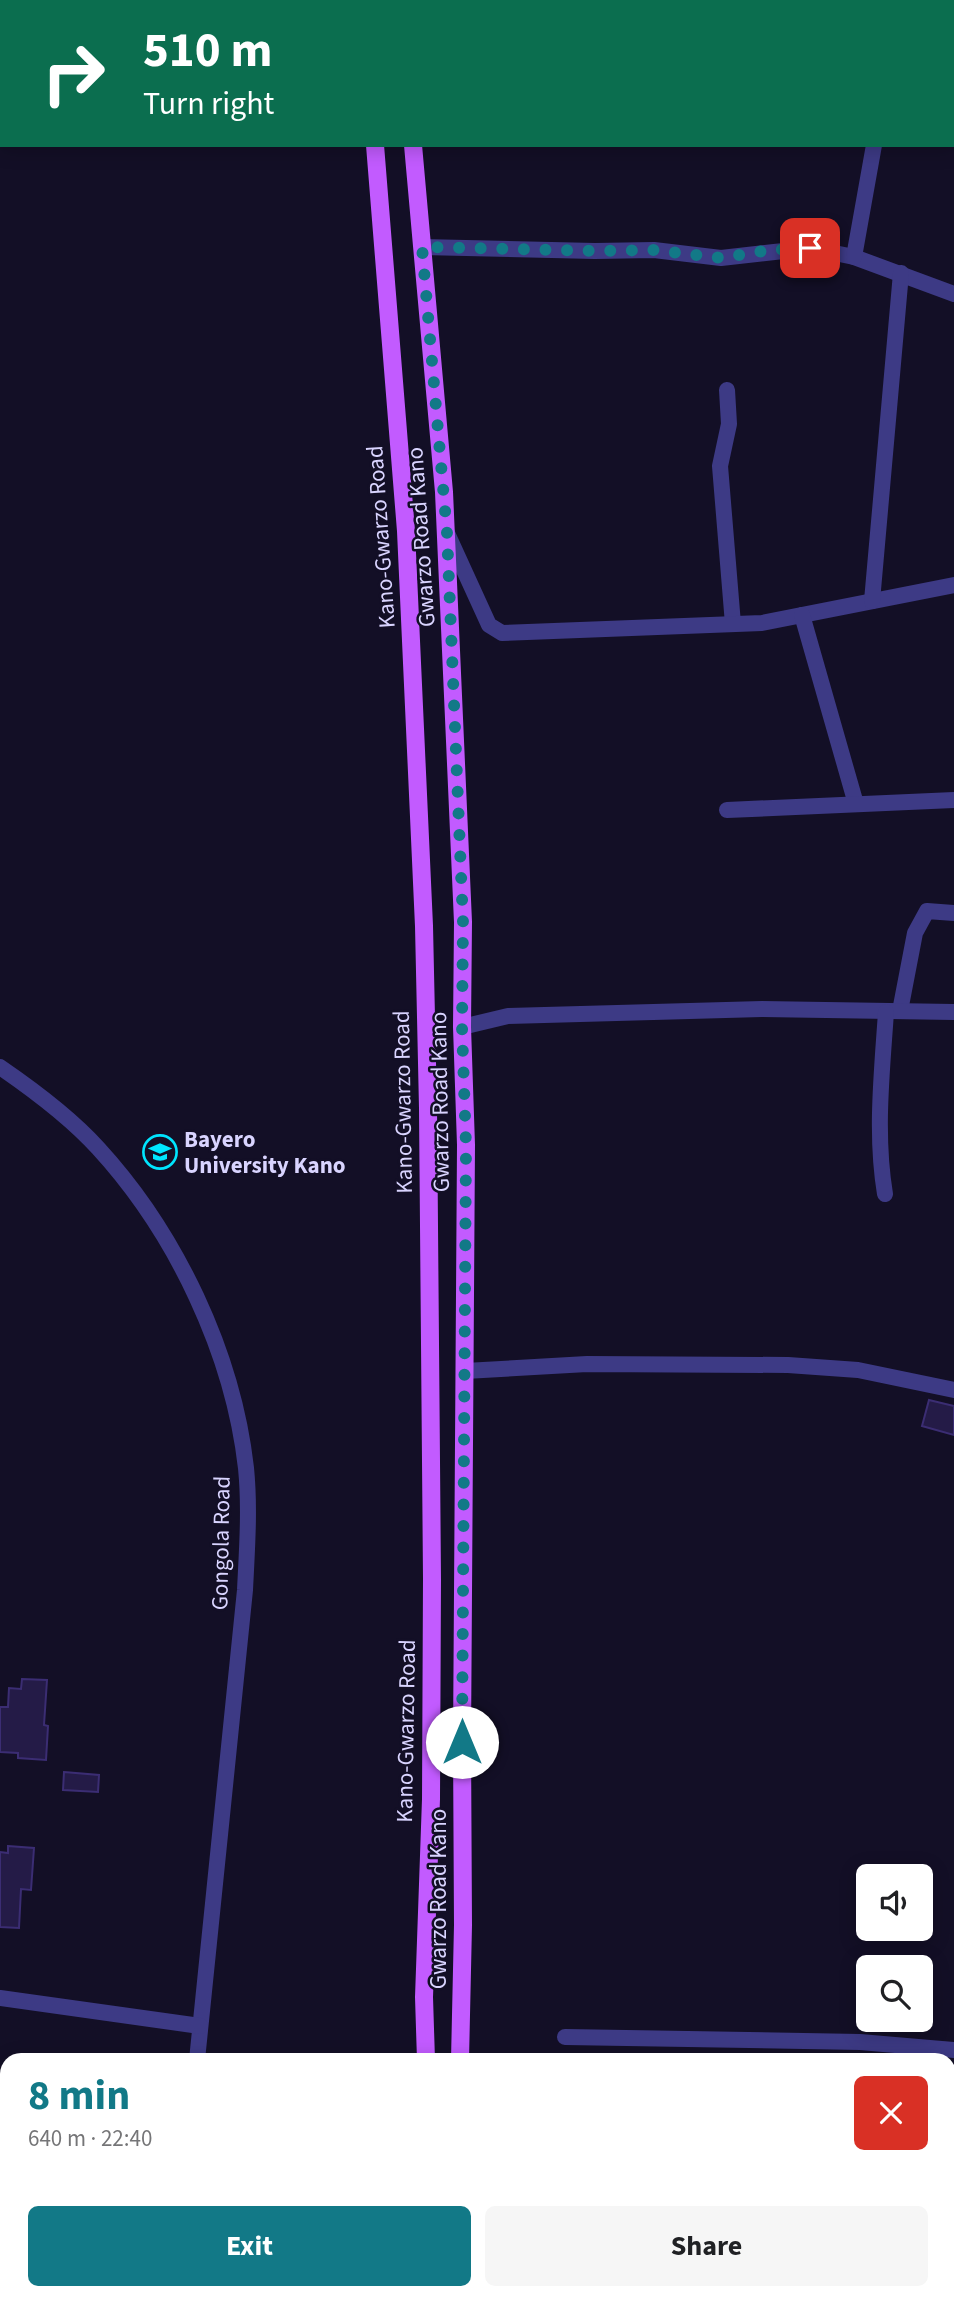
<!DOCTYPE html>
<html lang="en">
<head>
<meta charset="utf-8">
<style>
  body { margin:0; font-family:"Source Sans 3",sans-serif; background:#f6f6f6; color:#202124; height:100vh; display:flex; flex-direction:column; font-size:26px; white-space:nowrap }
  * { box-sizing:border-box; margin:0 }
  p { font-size:23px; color:#757577 }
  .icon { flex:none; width:38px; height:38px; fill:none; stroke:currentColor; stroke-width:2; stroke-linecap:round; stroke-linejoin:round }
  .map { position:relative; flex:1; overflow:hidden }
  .drawer { position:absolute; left:0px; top:2053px; width:956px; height:247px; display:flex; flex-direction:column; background:#fff; border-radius:21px 21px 0 0; box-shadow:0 4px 18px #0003 }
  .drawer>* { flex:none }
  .guide { position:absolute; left:0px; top:0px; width:956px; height:147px; box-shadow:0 4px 18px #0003; background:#0b6e4f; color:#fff; overflow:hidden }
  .tools { position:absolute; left:856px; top:1864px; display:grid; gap:14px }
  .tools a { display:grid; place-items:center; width:77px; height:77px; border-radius:10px; background:#fff; box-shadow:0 4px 18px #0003; font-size:35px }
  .pin { position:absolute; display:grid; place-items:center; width:60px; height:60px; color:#fff; margin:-30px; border-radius:14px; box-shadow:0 4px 10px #0006 }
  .me { position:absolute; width:77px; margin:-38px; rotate:0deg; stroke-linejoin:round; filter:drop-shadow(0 0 5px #0008) }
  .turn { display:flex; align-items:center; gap:24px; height:147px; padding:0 28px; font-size:32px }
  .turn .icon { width:91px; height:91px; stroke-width:2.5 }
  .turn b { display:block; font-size:49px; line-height:60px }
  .round { display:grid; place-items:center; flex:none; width:74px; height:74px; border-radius:10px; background:#f6f6f6 }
  .headline { display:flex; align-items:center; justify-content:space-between; height:119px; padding:0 28px }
  h1 { font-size:42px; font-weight:700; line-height:52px; color:#127987 }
  .cta { display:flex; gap:14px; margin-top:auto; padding:14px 28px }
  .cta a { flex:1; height:80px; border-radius:10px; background:#127987; color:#fff; font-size:28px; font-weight:700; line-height:80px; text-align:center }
  .cta a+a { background:#f6f6f6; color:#202124 }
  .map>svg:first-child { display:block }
  .building { fill:#241b47; stroke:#3b2d73; stroke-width:2 }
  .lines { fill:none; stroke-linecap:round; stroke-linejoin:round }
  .minor { stroke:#3d3a85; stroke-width:16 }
  .primary { stroke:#c25bff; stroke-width:18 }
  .route { stroke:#127987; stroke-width:12; stroke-dasharray:0 21.6 }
  .labels { text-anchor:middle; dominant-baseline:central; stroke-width:5; stroke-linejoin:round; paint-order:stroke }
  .street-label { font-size:23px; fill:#d9d4ff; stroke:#130f26 }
  .poi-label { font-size:23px; font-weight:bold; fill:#d9d4ff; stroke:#130f26; text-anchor:start }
</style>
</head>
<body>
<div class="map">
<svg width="954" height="2299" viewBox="0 0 954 2299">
  <rect width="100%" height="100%" fill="#130f26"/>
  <g class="building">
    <polygon points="929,1400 954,1406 954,1435 922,1426"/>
    <polygon points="22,1679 47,1680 44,1725 48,1726 46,1760 18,1758 18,1753 0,1752 0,1707 8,1707 9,1688 21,1689"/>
    <polygon points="64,1772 99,1775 98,1792 63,1790"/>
    <polygon points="8,1846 34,1848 31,1890 21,1889 19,1928 0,1927 0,1852 8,1853"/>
  </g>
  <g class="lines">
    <g class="minor">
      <polyline points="553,2 560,0"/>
      <polyline points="915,2 916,0"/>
      <polyline points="422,247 595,251 654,250 721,258 810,248 854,257 954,294"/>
      <polyline points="854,257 874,145"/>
      <polyline points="727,390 729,424 720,466 733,624"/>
      <polyline points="447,533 489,625 502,633 762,623 954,585"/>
      <polyline points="872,601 901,273"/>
      <polyline points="802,615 856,804"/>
      <polyline points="727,810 954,800"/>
      <polyline points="900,1011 915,933 927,911 954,913"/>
      <polyline points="462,1027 508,1016 762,1009 954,1012"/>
      <path d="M 0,1067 C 35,1091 70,1117 98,1148 C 176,1233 233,1353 246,1468 C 250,1508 247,1549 245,1590 L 197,2060"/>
      <path d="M 885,1194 C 875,1134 882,1072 886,1012"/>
      <polyline points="465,1371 587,1364 788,1365 858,1370 954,1390"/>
      <polyline points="0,1998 200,2026"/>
      <polyline points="565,2037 860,2042 954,2050"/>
      <polyline points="948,2170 954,2151"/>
      <polyline points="948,2229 954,2230"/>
      <polyline points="172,2299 173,2292"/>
      <polyline points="891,2299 894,2292"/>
    </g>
    <g class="primary">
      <polyline points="363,0 363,2"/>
      <polyline points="400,0 400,2"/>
      <polyline points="375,145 406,531 424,926 428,1108 432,1579 431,1799 424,1997 426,2060"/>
      <polyline points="413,145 444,492 463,922 462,1027 466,1145 462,1742 463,1925 460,2060"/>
      <polyline points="430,2292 431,2299"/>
      <polyline points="450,2299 451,2292"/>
    </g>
  </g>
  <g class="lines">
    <polyline class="route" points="462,1742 466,1146 462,1027 463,922 447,533 422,247 595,251 654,250 721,258 770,250 810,248"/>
  </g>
  <defs>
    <g id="university-ring" transform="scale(1.75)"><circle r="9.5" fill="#130f26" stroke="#00e5ff" stroke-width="1.5"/><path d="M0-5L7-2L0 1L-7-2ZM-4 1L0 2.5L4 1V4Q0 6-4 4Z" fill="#00e5ff"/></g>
  </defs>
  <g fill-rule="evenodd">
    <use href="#university-ring" x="160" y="1152"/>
  </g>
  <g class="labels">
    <g class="street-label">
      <text transform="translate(381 537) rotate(-94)">Kano-Gwarzo Road</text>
      <text transform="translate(421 537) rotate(-94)">Gwarzo Road Kano</text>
      <text transform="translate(403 1102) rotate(-91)">Kano-Gwarzo Road</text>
      <text transform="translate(440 1102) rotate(-91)">Gwarzo Road Kano</text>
      <text transform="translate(221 1543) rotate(-89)">Gongola Road</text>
      <text transform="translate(406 1731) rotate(-89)">Kano-Gwarzo Road</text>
      <text transform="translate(438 1899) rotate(-90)">Gwarzo Road Kano</text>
    </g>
    <g class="poi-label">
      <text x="184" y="1139">Bayero<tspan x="184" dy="26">University Kano</tspan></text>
    </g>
  </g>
</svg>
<div class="tools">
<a><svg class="icon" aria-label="sound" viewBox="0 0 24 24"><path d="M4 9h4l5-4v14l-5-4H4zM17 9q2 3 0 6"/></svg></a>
<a><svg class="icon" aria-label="search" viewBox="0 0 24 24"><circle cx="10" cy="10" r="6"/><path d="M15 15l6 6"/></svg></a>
</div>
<div class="pin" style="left:810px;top:248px;background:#d93025"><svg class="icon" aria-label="arrive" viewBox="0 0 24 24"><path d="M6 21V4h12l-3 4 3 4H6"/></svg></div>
<svg class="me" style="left:462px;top:1742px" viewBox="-20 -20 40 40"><circle r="19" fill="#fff"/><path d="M0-13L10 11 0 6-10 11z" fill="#127987"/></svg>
<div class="guide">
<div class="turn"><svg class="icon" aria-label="right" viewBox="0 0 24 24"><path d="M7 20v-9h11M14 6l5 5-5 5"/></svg><div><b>510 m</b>Turn right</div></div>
</div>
<section class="drawer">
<div class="headline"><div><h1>8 min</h1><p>640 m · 22:40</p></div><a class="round" style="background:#d93025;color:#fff"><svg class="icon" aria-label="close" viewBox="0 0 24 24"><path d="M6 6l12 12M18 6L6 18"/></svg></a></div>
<div class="cta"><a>Exit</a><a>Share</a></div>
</section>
</div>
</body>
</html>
